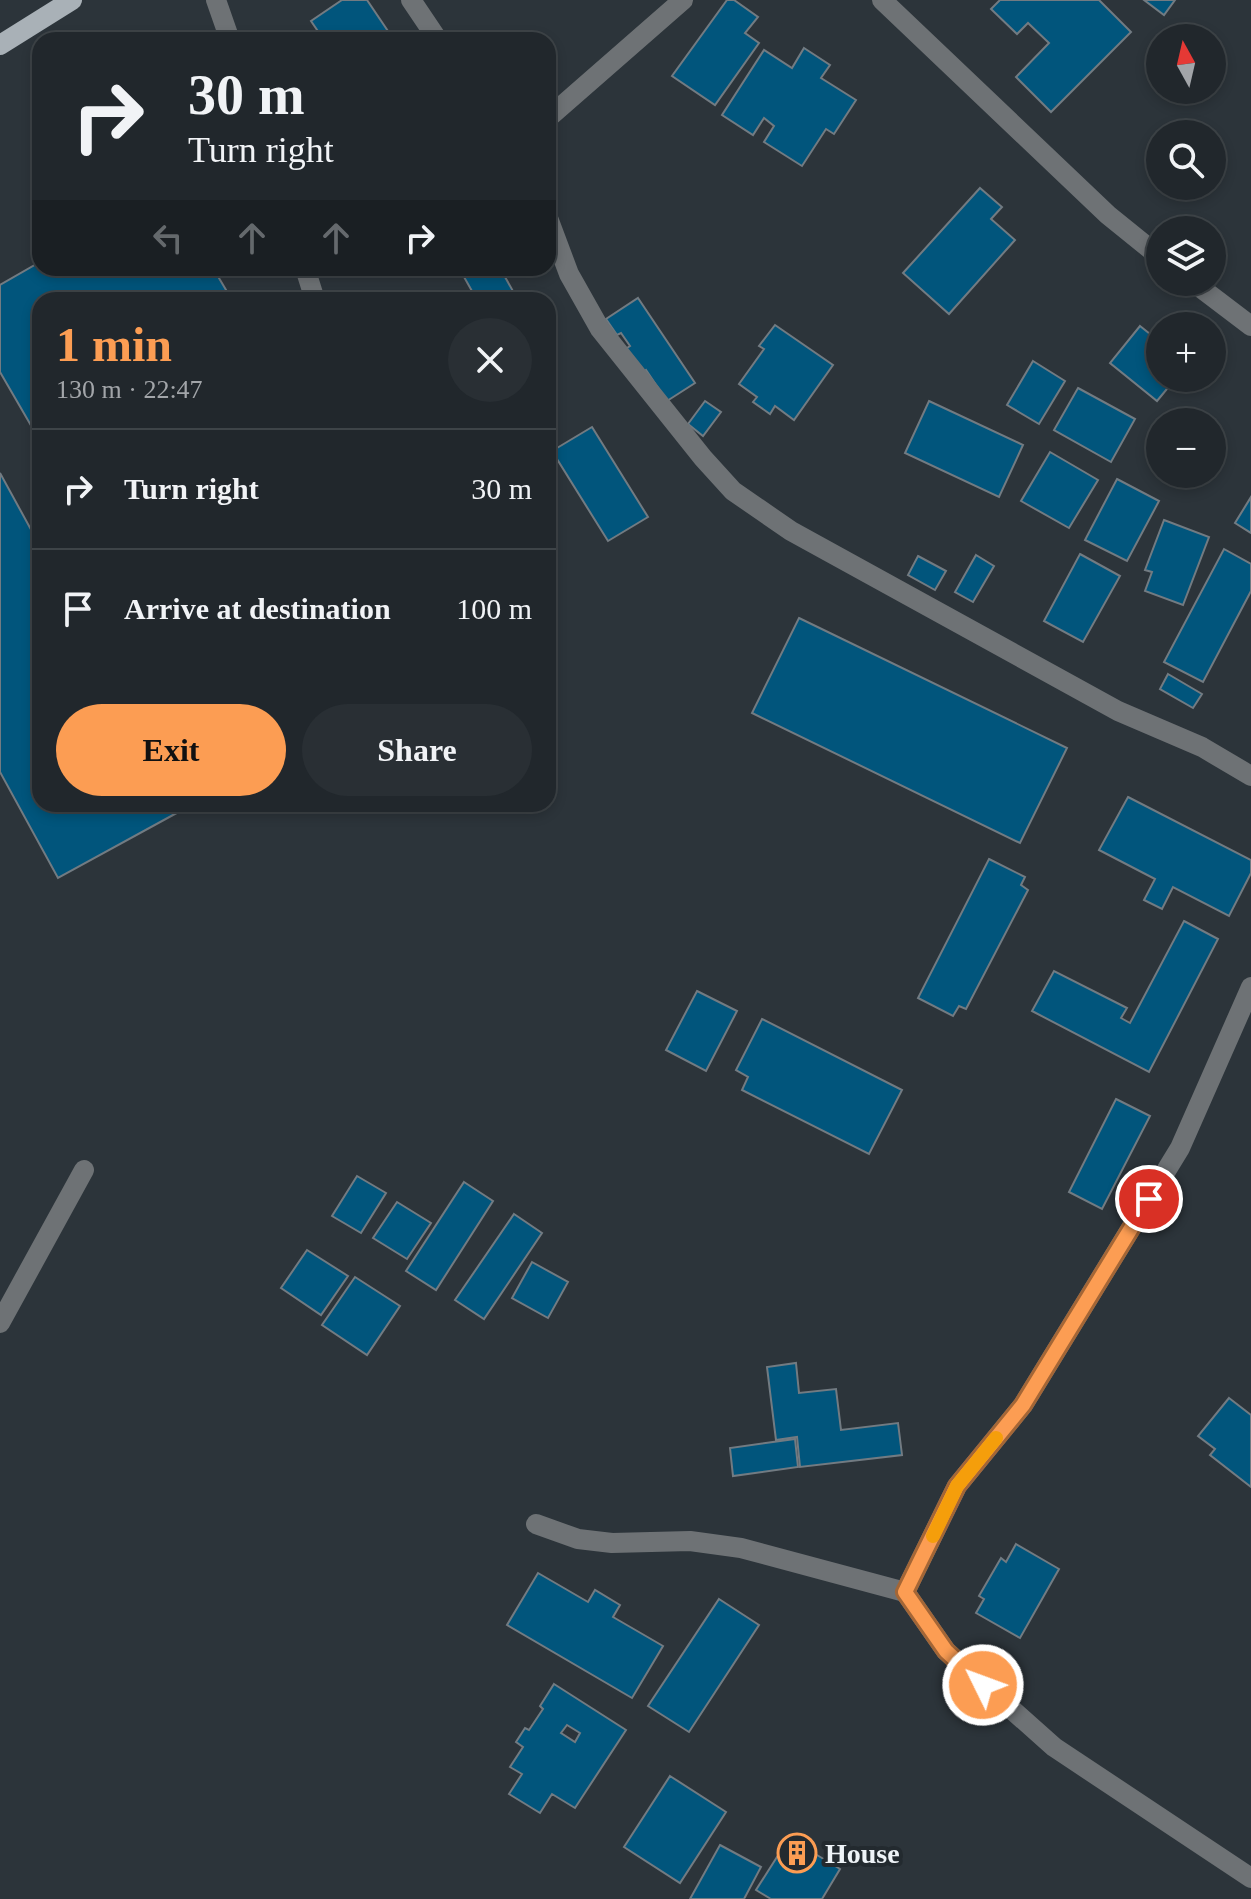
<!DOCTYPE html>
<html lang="en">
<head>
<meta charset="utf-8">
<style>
  body { margin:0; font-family:"Times New Roman",serif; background:#292f34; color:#f1f3f6; height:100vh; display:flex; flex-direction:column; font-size:30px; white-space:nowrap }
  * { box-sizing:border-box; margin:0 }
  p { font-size:26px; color:#a2a5a9 }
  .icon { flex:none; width:44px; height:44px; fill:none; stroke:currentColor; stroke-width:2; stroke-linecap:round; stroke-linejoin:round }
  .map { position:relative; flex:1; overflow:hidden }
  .details { position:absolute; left:32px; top:292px; width:524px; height:520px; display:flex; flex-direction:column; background:#21272c; border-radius:24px; box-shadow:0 4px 12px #0003,0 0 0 2px #3e4448 }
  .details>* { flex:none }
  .banner { position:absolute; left:32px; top:32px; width:524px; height:244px; border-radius:24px; box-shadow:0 4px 12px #0003,0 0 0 2px #3e4448; background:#21272c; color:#f1f3f6; overflow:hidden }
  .needle { width:52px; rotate:352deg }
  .controls { position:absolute; left:1146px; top:24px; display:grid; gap:16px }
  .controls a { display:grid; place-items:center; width:80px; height:80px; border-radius:50%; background:#21272c; box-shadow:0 4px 12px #0003,0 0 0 2px #3e4448; font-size:40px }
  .pin { position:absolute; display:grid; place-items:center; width:68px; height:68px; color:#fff; margin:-34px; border:4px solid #fff; border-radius:50%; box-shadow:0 2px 8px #0007 }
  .me { position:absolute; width:88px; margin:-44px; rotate:312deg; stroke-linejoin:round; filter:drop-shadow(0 0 6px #0008) }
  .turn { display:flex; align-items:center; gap:28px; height:168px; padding:0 24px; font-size:36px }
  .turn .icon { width:104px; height:104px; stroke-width:2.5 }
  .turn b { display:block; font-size:56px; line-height:68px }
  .lanes { display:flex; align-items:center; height:76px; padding:0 24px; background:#0003; justify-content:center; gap:40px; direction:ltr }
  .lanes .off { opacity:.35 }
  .round { display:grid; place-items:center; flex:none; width:84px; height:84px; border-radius:42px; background:#292f34 }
  .overview { display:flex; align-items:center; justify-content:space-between; height:136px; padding:0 24px }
  h1 { font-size:48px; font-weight:800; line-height:60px; color:#fc9d53 }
  .primary-button { display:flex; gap:16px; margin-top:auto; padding:16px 24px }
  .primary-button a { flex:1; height:92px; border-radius:48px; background:#fc9d53; color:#111; font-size:32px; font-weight:800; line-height:92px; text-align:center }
  .primary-button a+a { background:#292f34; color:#f1f3f6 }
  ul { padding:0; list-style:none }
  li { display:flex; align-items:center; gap:24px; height:120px; padding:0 24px; border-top:2px solid #3e4448 }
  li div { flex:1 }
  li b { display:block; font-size:30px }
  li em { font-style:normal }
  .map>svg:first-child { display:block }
  .building { fill:#01557c; stroke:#727b82; stroke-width:2; fill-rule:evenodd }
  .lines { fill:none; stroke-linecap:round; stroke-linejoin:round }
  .minor { stroke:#6e7275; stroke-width:20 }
  .major { stroke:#a9b1b7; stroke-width:20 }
  .route-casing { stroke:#a46636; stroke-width:20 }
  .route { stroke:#fc9d53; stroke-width:14 }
  .slow { stroke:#f59e0b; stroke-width:14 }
  .labels { text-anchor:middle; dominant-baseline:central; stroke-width:8; stroke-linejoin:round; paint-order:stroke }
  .poi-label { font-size:28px; font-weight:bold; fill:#eef3f7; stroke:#232a2f; text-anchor:start }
</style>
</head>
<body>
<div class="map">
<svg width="1251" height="1899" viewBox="0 0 1251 1899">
  <rect width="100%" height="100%" fill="#2c343a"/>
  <g class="building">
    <polygon points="342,0 367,0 394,40 324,40 311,21"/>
    <polygon points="727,0 734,0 758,17 745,33 759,43 715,105 672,76"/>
    <polygon points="1000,0 1099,0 1131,32 1051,112 1016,77 1049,43 1028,23 1017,34 991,9"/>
    <polygon points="1144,0 1175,0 1164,15"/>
    <polygon points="804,48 830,65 821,78 856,100 834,134 826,129 802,166 764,142 774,126 764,118 753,135 722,115 764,50 792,68"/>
    <polygon points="980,188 1002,207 991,219 1015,240 949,314 903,273"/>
    <polygon points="40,262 40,268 213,268 232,300 40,300 40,441 0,372 0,285"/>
    <polygon points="459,268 500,268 514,293 500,300 477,300"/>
    <polygon points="638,298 695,383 667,401 646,370 641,374 624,350 630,346 621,333 617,335 606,319"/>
    <polygon points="775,325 833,365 794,420 775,406 770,414 753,402 757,397 739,384 764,349 759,346"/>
    <polygon points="1140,326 1160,342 1160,378 1176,378 1157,401 1110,363"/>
    <polygon points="1212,351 1222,357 1213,372 1212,371"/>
    <polygon points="1033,361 1065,381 1039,424 1007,405"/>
    <polygon points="1078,388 1135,419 1111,462 1054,430"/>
    <polygon points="705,401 721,412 703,436 688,424"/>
    <polygon points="929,401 1023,445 999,497 905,453"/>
    <polygon points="592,427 648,517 608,541 552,451"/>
    <polygon points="1050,452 1098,480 1069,528 1021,501"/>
    <polygon points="0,473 40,546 40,804 181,804 184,809 58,878 0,772"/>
    <polygon points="1117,479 1159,501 1127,561 1085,540"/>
    <polygon points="1251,497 1251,533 1235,523"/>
    <polygon points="1164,520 1209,537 1183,605 1145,591 1152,572 1145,570"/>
    <polygon points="1224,549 1251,564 1251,591 1203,682 1164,662"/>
    <polygon points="1080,554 1120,576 1083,642 1044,621"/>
    <polygon points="976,555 994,566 973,602 955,592"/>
    <polygon points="918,556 946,571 935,590 908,575"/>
    <polygon points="799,618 1067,748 1020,843 752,713"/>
    <polygon points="1168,674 1202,694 1193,708 1160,689"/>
    <polygon points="1128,797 1251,860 1251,873 1229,916 1173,887 1162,909 1144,900 1155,879 1099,850"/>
    <polygon points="989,859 1025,877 1021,885 1028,890 966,1009 959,1006 953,1016 918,998"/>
    <polygon points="1184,921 1218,939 1149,1072 1032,1011 1054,971 1127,1008 1121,1018 1130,1023"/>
    <polygon points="697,991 737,1011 706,1071 666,1050"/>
    <polygon points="762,1019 902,1090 869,1154 742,1090 748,1077 736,1070"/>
    <polygon points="1116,1099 1150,1116 1102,1209 1069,1192"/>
    <polygon points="357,1176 386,1193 361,1233 332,1216"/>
    <polygon points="464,1182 493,1201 436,1290 406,1271"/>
    <polygon points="397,1202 431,1223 407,1259 373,1238"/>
    <polygon points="514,1214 542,1233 484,1319 455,1300"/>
    <polygon points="307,1250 348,1276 321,1315 281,1288"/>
    <polygon points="532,1262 568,1282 548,1318 512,1298"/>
    <polygon points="355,1277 400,1306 367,1355 322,1325"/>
    <polygon points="796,1363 799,1393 836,1389 841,1430 898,1423 902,1455 800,1467 797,1437 776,1440 767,1367"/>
    <polygon points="1229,1398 1251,1415 1251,1487 1210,1455 1215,1449 1198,1436"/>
    <polygon points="795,1439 798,1467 733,1476 730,1448"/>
    <polygon points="1016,1544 1059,1569 1020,1638 976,1613 984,1599 979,1596 1001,1558 1006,1562"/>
    <polygon points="538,1573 588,1602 595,1590 620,1605 613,1617 663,1646 632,1698 507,1625"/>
    <polygon points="719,1599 759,1625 689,1732 648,1706"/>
    <path d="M 554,1684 L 626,1730 L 575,1808 L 552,1794 L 540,1813 L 509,1794 L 522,1774 L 510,1767 L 523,1747 L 516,1742 L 525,1728 L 529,1730 L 543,1709 L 540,1706 ZM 567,1725 L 580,1733 L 575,1742 L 561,1733 Z"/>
    <polygon points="670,1776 726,1812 680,1883 624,1847"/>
    <polygon points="789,1838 840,1869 822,1899 771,1899 756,1890"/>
    <polygon points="720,1845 761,1867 744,1899 690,1899"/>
  </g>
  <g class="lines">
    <g class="minor">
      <polyline points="216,0 230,40"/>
      <polyline points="411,0 438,40"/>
      <polyline points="882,0 1108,215 1160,257"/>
      <polyline points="548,118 683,0"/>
      <polyline points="548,218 569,274 600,329 703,458 733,491 791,531 1118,711 1202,747 1251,776"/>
      <polyline points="305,268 315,300"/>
      <polyline points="1193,282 1251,326"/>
      <polyline points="1251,987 1180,1148 1023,1405 957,1486 905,1592 946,1651 1054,1747 1251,1878"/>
      <polyline points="0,1323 84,1170"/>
      <polyline points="536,1524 578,1539 612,1543 690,1541 741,1548 905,1592"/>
    </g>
    <polyline class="major" points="0,45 72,0"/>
  </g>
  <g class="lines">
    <g class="route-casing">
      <polyline id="route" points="983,1685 946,1651 905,1592 957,1486 1023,1405 1149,1199"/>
    </g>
    <use href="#route" class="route"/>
    <polyline class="slow" points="933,1536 957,1486 996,1438"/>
  </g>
  <defs>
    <g id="building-ring" transform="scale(2)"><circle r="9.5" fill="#232a2f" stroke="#fc9d53" stroke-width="1.5"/><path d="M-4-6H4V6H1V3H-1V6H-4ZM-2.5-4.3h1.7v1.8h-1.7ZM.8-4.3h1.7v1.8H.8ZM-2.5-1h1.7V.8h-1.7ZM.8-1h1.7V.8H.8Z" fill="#fc9d53"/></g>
  </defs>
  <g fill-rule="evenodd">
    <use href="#building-ring" x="797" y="1853"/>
  </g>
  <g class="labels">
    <g class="poi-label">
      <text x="825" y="1853">House</text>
    </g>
  </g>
</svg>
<div class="controls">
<a><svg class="needle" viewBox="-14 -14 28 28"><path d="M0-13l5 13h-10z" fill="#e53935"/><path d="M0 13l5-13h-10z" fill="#a2a5a9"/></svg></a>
<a><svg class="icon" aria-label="search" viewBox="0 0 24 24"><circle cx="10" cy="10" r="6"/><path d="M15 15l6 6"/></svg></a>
<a><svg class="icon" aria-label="layers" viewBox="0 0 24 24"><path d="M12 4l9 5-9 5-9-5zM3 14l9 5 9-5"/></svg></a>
<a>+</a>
<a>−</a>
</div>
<div class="pin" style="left:1149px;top:1199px;background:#d93025"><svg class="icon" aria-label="arrive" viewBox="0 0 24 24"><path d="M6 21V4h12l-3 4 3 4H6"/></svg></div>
<svg class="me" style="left:983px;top:1685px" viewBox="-20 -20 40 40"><circle r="17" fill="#fc9d53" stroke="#fff" stroke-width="3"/><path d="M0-11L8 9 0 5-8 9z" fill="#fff"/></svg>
<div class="banner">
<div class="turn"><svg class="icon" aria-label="right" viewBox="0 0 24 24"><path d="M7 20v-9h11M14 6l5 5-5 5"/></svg><div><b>30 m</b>Turn right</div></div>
<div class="lanes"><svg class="icon off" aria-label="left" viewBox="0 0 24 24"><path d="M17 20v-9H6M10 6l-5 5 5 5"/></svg><svg class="icon off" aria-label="ahead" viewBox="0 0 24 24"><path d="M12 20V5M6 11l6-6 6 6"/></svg><svg class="icon off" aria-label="ahead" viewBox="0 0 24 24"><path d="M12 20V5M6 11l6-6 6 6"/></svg><svg class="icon" aria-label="right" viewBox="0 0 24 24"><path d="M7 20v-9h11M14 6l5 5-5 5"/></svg></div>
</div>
<section class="details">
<div class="overview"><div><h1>1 min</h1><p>130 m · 22:47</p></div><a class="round"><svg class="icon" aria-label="close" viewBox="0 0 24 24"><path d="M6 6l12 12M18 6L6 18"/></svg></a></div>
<ul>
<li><svg class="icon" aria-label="right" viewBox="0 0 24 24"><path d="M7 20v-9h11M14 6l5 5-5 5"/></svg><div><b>Turn right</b></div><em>30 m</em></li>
<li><svg class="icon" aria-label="arrive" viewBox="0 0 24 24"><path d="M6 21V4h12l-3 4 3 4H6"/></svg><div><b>Arrive at destination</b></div><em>100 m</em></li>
</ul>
<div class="primary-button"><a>Exit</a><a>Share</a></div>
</section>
</div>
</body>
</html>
